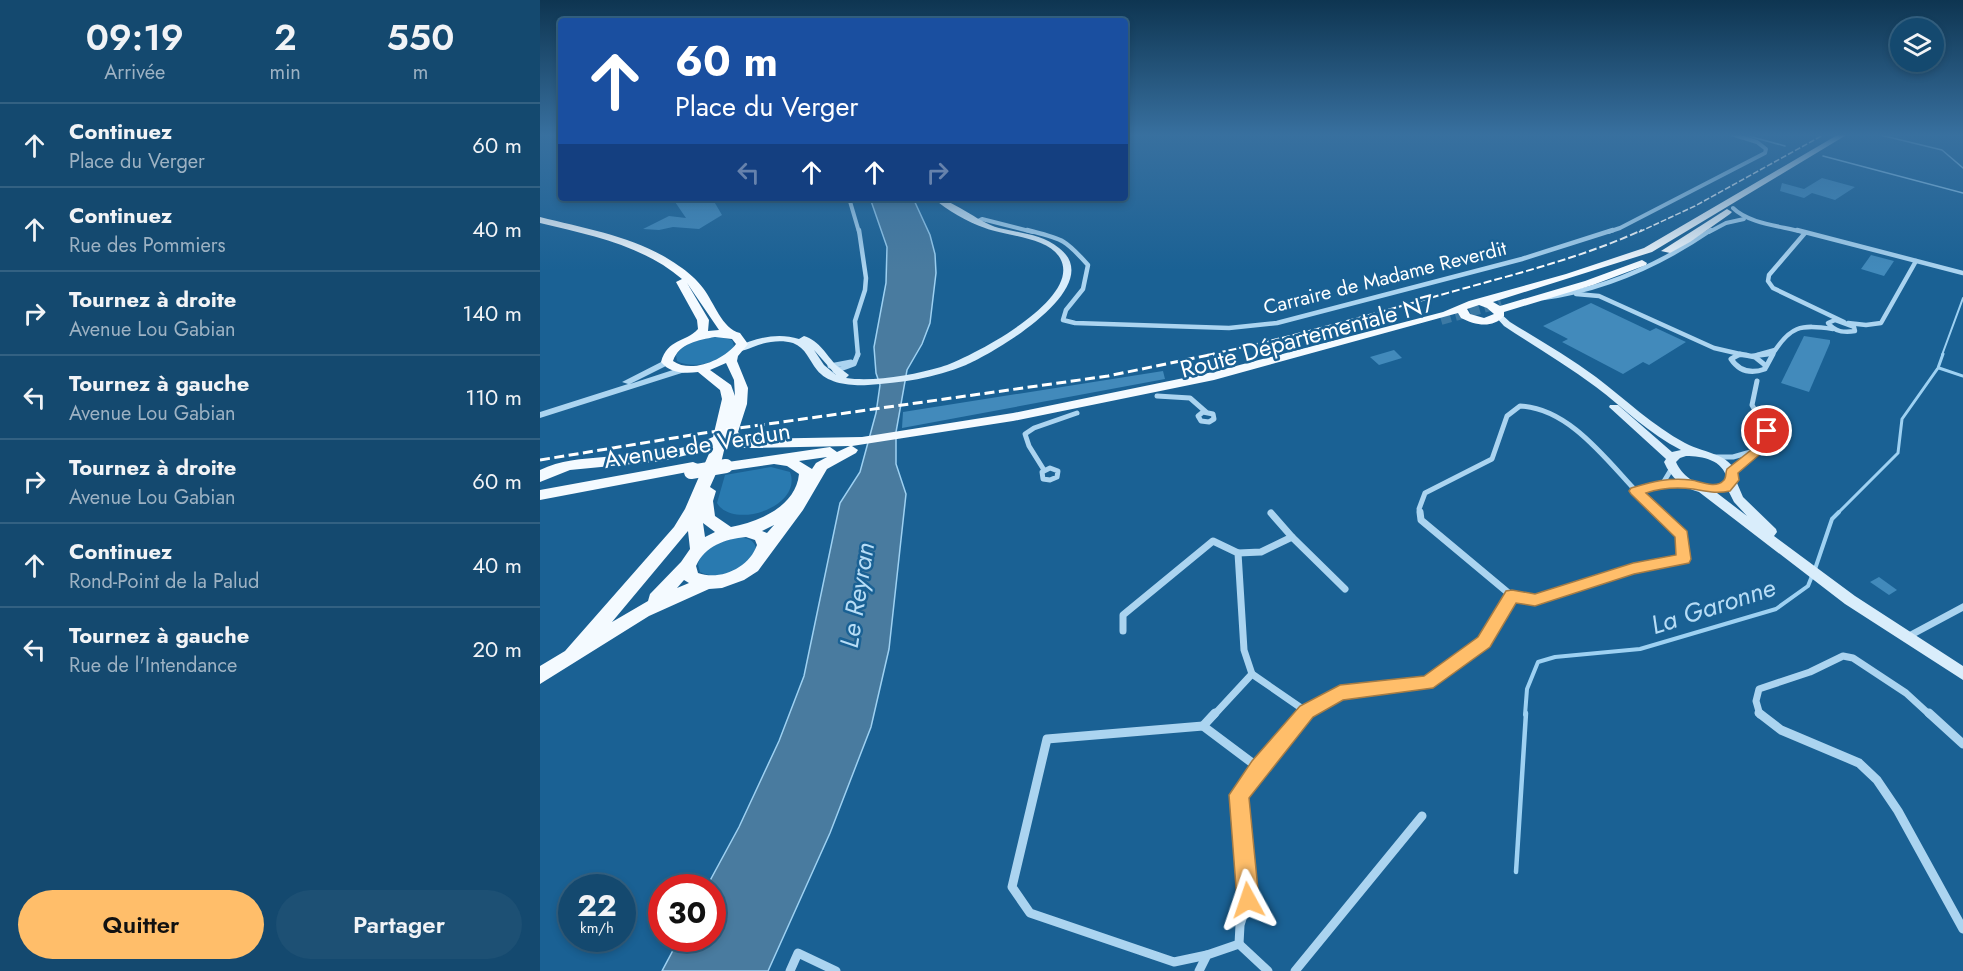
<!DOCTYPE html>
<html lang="fr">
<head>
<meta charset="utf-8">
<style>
  body { margin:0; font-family:Jost,sans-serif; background:#1d5074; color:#f1f3f6; height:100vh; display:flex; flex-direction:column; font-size:22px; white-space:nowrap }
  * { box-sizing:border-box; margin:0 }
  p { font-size:20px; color:#9db2c3 }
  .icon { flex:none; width:33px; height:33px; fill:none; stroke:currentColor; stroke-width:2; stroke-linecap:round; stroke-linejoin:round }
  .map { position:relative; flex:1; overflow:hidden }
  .side { display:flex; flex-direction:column; background:#14496f; width:540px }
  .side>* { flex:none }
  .guide { position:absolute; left:18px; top:18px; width:570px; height:183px; border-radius:6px; box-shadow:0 3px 9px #0003,0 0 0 2px #336182; background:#1a4fa0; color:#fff; overflow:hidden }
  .buttons { position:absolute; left:1350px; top:18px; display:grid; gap:12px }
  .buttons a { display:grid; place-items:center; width:54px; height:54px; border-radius:50%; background:#14496f; box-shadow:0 3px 9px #0003,0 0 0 2px #336182; font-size:30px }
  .speed { position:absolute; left:18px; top:874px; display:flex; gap:12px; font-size:30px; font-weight:700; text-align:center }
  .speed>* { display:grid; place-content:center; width:78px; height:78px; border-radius:50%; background:#14496f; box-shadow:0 3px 9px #0003,0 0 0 2px #336182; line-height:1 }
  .speed small { font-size:15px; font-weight:400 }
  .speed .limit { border:9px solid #d22; background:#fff; color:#111 }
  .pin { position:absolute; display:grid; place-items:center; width:51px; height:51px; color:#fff; margin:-26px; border:3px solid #fff; border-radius:50%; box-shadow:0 2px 6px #0007 }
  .me { position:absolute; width:66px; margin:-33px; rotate:355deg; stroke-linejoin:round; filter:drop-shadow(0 0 4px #0008) }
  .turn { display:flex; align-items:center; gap:21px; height:126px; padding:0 18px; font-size:27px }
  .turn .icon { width:78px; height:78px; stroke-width:2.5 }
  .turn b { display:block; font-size:42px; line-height:51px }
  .lanes { display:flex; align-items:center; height:57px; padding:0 18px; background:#0003; justify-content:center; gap:30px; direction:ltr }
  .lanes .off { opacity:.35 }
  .eta { display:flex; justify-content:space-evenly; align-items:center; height:102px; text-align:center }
  .eta b { font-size:36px; font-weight:600; line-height:42px }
  .action { display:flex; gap:12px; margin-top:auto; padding:12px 18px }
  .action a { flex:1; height:69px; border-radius:36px; background:#ffbe6a; color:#111; font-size:24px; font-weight:600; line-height:69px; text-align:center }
  .action a+a { background:#1d5074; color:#f1f3f6 }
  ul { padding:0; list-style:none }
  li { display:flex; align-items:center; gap:18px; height:84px; padding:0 18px; border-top:2px solid #336182 }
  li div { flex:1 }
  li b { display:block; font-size:22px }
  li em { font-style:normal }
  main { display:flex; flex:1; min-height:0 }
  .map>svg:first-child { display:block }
  .green { fill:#297ab0 }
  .water { fill:#497b9f; stroke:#9ed1f2; stroke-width:1.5 }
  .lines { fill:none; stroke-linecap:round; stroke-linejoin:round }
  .stream-far4 { stroke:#9ed1f2; stroke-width:1.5 }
  .stream-far3 { stroke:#9ed1f2; stroke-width:2 }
  .stream-far2 { stroke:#9ed1f2; stroke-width:3 }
  .stream-far1 { stroke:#9ed1f2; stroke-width:4 }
  .stream { stroke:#9ed1f2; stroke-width:4.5 }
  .building { fill:#428abb }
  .primary-tunnel { stroke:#3c79a4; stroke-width:10; stroke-dasharray:10 5; stroke-linecap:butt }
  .minor-far4 { stroke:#abd4f0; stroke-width:4 }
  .minor-far3 { stroke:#abd4f0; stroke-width:4.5 }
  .minor-far2 { stroke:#abd4f0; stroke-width:5 }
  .minor-far1 { stroke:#abd4f0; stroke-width:7 }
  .minor { stroke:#abd4f0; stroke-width:9 }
  .tertiary { fill:#abd4f0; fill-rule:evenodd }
  .secondary { fill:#d9edfb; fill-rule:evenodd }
  .primary { fill:#f4faff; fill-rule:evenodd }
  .rail-far2 { stroke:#fff; stroke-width:1.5; stroke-dasharray:6 2; stroke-linecap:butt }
  .rail-far1 { stroke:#fff; stroke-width:2; stroke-dasharray:8 3; stroke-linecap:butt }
  .rail { stroke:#fff; stroke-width:3; stroke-dasharray:10 4.5; stroke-linecap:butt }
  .primary-bridge { stroke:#f4faff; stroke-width:14 }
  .route { fill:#ffbe6a; stroke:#a67c45; stroke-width:1.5 }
  .labels { text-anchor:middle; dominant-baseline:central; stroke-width:5; stroke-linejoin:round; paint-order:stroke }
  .far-street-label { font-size:20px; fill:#fff; stroke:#1a6194 }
  .street-label { font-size:24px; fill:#fff; stroke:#1a6194 }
  .water-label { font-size:26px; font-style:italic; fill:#b7ddf6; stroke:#1a6194 }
</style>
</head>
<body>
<main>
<section class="side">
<div class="eta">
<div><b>09:19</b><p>Arrivée</p></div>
<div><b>2</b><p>min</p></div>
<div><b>550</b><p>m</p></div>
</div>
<ul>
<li><svg class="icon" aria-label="ahead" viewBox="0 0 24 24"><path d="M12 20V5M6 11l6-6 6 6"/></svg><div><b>Continuez</b><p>Place du Verger</p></div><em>60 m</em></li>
<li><svg class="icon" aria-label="ahead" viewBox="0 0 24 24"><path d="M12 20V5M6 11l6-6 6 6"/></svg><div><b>Continuez</b><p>Rue des Pommiers</p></div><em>40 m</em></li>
<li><svg class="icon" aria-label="right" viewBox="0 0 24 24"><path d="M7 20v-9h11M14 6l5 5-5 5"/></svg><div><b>Tournez à droite</b><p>Avenue Lou Gabian</p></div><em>140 m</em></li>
<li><svg class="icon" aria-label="left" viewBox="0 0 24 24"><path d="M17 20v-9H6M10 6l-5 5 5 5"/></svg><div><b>Tournez à gauche</b><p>Avenue Lou Gabian</p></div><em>110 m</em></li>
<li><svg class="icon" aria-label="right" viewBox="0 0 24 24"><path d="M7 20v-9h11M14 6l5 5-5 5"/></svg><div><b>Tournez à droite</b><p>Avenue Lou Gabian</p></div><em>60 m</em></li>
<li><svg class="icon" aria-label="ahead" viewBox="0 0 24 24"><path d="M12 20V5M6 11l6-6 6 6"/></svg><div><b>Continuez</b><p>Rond-Point de la Palud</p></div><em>40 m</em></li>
<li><svg class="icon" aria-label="left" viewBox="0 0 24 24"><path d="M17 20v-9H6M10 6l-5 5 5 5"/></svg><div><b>Tournez à gauche</b><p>Rue de l'Intendance</p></div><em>20 m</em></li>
</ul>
<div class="action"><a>Quitter</a><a>Partager</a></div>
</section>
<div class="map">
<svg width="1423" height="971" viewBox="0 0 1423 971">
  <rect width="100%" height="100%" fill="#1a6194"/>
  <g class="green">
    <path d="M 179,337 L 192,340 L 194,346 C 184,362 153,370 137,361 L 136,355 C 145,342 163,338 179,337 Z"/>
    <path d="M 231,467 L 250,472 C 263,507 193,530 177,503 L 185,475 Z"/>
    <path d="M 198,537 C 206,538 214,539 216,548 C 214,552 212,557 209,561 C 199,573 175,580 160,572 L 158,564 C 163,546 182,542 198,537 Z"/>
  </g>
  <polygon class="water" points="330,198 373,198 390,235 395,254 396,273 390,323 382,344 367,370 356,432 356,464 366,494 349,649 331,727 290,833 228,971 122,971 139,939 172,939 172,888 166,888 199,827 239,741 264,676 300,503 320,472 336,413 340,385 336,373 334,347 346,283 347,247"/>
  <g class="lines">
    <g class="stream-far4">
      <polyline points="1201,134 1245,146"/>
      <polyline points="1336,134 1402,150 1423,168"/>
      <polyline points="1283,156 1423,193"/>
    </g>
    <polyline class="stream-far3" points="1402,355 1423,298"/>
    <g class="stream-far2">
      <polyline points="1399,368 1423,376"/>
      <polyline points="1298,513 1358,453 1362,419 1398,368 1403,354"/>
    </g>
    <g class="stream-far1">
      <polyline points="1275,569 1292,519 1299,512"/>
      <polyline points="985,715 987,689 998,662 1015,657 1100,649 1236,609 1268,586 1272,576"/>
    </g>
    <polyline class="stream" points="976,872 986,713"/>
  </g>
  <g class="building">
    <polygon points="1282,178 1315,187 1295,200 1272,193 1264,198 1240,191 1242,183 1264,189"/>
    <polygon points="139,198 172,198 182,215 159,229 133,227 119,230 103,229 129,216 146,218 133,199"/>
    <polygon points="1331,255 1354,261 1344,276 1321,269"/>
    <polygon points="1051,303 1110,331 1116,328 1146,342 1109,365 1103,362 1083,374 1022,342 1028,339 1003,326"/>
    <polygon points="1264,336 1290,340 1290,343 1269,392 1241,383"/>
    <polygon points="854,350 862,358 839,365 830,357"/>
    <polygon points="623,371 625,379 362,428 363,412"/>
    <polygon points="1339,577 1357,590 1349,595 1330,582"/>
  </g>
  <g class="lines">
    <polyline class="primary-tunnel" points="901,320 961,303"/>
    <g class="minor-far4">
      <polyline points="309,198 319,232"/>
      <path d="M 1193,208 C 1209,224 1242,226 1263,232"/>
      <polyline points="436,222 442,219 493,232"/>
      <polyline points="1068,232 1080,228 1225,153 1226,149 1217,142 1191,134"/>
      <polyline points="1169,232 1186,223 1204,219"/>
    </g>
    <g class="minor-far3">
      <path d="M 487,230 C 522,239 524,238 548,265 L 543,289 L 526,310 L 523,320 L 535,323 L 689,328 L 737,323 L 982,259 L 1073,230"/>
      <polyline points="1257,230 1423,273"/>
      <polyline points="1265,233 1229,275 1228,281 1233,288 1304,322"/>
      <polyline points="1036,294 1059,296 1174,348 1200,354"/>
      <path d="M 1003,298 C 1063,290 1121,264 1171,230"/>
      <path d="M 1295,320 L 1314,327 L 1315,331 C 1304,333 1295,332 1288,323 Z"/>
      <polyline points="1308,323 1326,325 1341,323 1376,261"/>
      <polyline points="318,355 315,321 325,290 326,278 319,230"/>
      <polyline points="1197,355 1207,355"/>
      <polyline points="1217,355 1235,350"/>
      <path d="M 1232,355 C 1250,326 1260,324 1293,329"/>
    </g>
    <g class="minor-far2">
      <path d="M 1200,354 L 1215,357 L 1225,365 L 1225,369 C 1211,374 1199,371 1191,359 Z"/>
      <polyline points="1213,356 1228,354"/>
      <polyline points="290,366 311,362"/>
      <polyline points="1226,367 1233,354"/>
      <polyline points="295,371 314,364 318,354"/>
      <polyline points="617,396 650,398 666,412"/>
      <polygon points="663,412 673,414 674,419 669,422 661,421 658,416"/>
      <polyline points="1174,457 1193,457 1214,451"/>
      <polygon points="510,468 518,471 517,477 510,480 503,479 502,472"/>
      <polyline points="1132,468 1123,483 1150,485"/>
      <polyline points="504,470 489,446 485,434 494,428 537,413"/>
      <polyline points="1191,472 1226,444 1227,431 1212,405 1217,381"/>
      <polyline points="1096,491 1119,513"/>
      <polyline points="1096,491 1123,483"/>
      <path d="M 880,513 L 879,509 L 885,493 L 952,459 L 967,416 L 980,406 C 1028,408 1065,458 1096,491"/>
    </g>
    <g class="minor-far1">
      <polyline points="880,512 881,520 972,596 995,600 1093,569 1143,559 1142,535 1118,512"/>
      <polyline points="731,513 752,537"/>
      <polyline points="698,553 721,552 752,537 805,589"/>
      <polyline points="583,631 583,615 673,541 698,553 704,650 712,674"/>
      <polyline points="1369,636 1423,607"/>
      <polyline points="767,712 800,692 887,683 944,642 972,596"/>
      <polyline points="674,715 712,674 767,712"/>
      <polyline points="765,715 767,712"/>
      <polyline points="1220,715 1216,701 1219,689 1270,672 1303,656 1313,658 1366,693 1390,715"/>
    </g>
    <g class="minor">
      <polyline points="675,713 663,726 719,768 766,713"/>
      <polyline points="1219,713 1241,730 1319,763 1337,780 1358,811 1423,929"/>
      <polyline points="1389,713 1423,744"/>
      <polyline points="663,726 507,739 472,887 490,913 634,962 667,955"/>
      <polyline points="699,944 728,971"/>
      <polyline points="250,971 258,953 296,971"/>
      <polyline points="659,971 667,955 699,944 700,925 708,900 699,795 719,768"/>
      <polyline points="755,971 882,816"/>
    </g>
    <polygon class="tertiary" points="127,359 130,360 130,364 90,384 145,366 149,369 148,371 0,418 0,412 88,384 82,382"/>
    <g class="secondary">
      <path d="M 393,198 C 412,198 437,222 459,228 C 479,233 502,234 519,248 C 569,286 454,353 426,365 C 395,378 360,383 328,385 C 311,386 288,384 277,370 C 269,360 266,348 253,343 C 240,339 225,342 213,347 C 207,349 202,352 196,351 L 196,347 C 215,338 238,332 259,339 L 264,336 C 280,341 286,355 297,366 C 301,369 305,372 309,375 L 306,378 C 333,382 374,375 401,367 C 430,358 544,299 520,258 C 508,237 465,236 445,228 C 427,222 407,210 393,198 ZM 274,350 L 296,375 L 284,365 Z"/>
      <path d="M 960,313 L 970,322 C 999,340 1029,357 1056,377 C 1085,399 1113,426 1145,443 C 1166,454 1193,453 1199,480 L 1197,483 L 1203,497 L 1236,529 L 1237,532 L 1234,536 L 1315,596 L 1423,666 L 1423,680 L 1305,604 L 1159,492 C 1142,487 1131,478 1124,462 L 1126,459 L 1069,407 L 1070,405 L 1078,405 L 1132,452 L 1141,450 C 1109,434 1084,408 1056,387 C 1026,365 994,346 964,326 L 955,316 ZM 1146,456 C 1163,456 1183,460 1187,479 C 1170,494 1144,481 1136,462 L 1140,458 ZM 1188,490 L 1194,502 L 1207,516 L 1177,493 Z"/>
    </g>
    <g class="primary">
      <path d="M 1299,134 L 1308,134 L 1112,252 L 953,302 L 960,306 L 1045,281 L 1102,260 L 1107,263 L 1106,265 L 1053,285 L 964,312 L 964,316 C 952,329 935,325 921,318 L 918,313 L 674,380 L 473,421 L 312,446 L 318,450 L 316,453 L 287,469 L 263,510 L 218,571 L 204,580 L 182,588 L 169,589 L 109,616 L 0,684 L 0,666 L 25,651 L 134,527 L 145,509 L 171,449 L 123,461 L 30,470 L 0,482 L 0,470 C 20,460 42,459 64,457 C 101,454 139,453 173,437 L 182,399 L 180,390 L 158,372 C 144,374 130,373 121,362 C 128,338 145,343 158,329 L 157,320 L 136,282 L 142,279 C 102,245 50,235 0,223 L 0,217 C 47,229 99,237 139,266 C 148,272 157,280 163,288 C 174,302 182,329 200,333 L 208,344 L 198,356 L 197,361 L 208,388 L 207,404 L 198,432 L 204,439 L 322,437 L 473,413 L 673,372 L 903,312 L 929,301 L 1026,274 L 1104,248 ZM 147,283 L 179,330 L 168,331 L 169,320 ZM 939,305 L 947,308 L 954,314 L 944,318 L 930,314 L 927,309 ZM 175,337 L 192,339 L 196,344 C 184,360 151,374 133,361 C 139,343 159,340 175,337 ZM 186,363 L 194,380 L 195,396 L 191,385 L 170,370 ZM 187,438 L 194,446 L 205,448 L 310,446 L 297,452 L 290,447 L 181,463 ZM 287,457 L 276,463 L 272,469 L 259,461 ZM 234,464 L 247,466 L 259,474 C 256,506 219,522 191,527 L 175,516 L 173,501 L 176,491 L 170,487 L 179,467 L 186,471 ZM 163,523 L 175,532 L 165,537 ZM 234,525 L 227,533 L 222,531 ZM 148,531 L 150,549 L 141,562 L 110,594 L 108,601 L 72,622 ZM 206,537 L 215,540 L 217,545 C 209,568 180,581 158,573 L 156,566 C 165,546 185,539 206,537 ZM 144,580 L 149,583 L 137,588 Z"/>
      <polygon points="1187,209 1192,212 1190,214 1150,242 1130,253 1121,251"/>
      <polygon points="153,462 158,464 160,467 158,470 0,500 0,490"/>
    </g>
    <polyline class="rail-far2" points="1099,232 1155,206 1285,134"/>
    <path class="rail-far1" d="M 667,355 C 749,338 830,315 911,292 C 975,274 1041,258 1102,230"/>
    <polyline class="rail" points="0,460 164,433 568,376 674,354"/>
    <polyline class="primary-bridge" points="151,472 186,466"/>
  </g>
  <linearGradient id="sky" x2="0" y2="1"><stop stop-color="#0e3551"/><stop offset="0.5" stop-color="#38709f"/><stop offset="1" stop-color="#38709f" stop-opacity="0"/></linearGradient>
  <rect width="1423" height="270" fill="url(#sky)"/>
  <path class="route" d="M 1227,428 L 1233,431 L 1232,444 L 1198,473 L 1199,480 L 1190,491 C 1176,494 1166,491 1153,489 C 1136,487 1121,488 1106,493 L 1147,531 L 1151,559 L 1149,563 L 1094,574 L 995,606 L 976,603 L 950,647 L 893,688 L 803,700 L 773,717 L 709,798 L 719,900 L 716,908 L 708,911 L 700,908 L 697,900 L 689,795 L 712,761 L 760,706 L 800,685 L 884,676 L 938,637 L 966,591 L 972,590 L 995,594 L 1093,563 L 1136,555 L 1135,537 L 1091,494 L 1089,491 L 1091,488 C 1112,482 1129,477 1151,480 C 1160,481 1175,489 1183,481 C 1187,478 1185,473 1187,469 L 1220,443 L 1221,431 Z"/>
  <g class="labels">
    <g class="far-street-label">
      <text transform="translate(845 278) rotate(-14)">Carraire de Madame Reverdit</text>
    </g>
    <g class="street-label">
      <text transform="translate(767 336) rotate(-15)">Route Départementale N7</text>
      <text transform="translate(157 445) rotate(-9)">Avenue de Verdun</text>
    </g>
    <g class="water-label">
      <text transform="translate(317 595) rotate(-81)">Le Reyran</text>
      <text transform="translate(1173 606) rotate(-18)">La Garonne</text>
    </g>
  </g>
</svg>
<div class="buttons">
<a><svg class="icon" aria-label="layers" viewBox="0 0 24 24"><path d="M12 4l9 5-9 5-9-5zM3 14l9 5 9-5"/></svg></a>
</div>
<div class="speed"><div>22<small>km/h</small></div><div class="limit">30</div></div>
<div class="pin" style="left:1227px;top:431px;background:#d93025"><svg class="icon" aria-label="arrive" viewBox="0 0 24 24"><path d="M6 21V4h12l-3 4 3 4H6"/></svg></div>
<svg class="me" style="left:708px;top:900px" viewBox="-20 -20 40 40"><path d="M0-17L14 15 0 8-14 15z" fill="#ffbe6a" stroke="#fff" stroke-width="4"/></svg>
<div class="guide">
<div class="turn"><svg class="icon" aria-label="ahead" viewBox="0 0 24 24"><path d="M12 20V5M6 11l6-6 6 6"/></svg><div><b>60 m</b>Place du Verger</div></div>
<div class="lanes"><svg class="icon off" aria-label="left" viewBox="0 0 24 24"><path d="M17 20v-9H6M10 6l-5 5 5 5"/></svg><svg class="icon" aria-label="ahead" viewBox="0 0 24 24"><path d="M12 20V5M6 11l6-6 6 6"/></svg><svg class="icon" aria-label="ahead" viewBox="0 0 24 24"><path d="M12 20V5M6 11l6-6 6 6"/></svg><svg class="icon off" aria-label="right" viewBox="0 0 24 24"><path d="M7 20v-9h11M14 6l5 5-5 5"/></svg></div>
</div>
</div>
</main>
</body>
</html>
